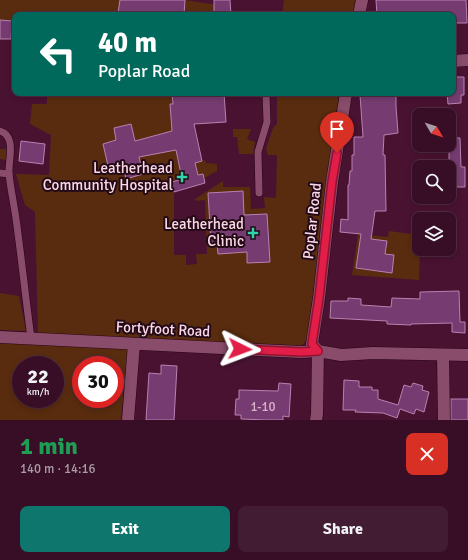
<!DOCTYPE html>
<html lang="en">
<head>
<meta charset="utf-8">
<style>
  body { margin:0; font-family:Signika,sans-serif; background:#421c32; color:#f1f3f6; height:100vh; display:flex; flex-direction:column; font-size:15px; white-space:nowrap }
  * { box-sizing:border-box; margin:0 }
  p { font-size:13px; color:#aa9ca7 }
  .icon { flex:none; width:22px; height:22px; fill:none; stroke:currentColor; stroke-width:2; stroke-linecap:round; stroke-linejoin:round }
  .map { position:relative; height:420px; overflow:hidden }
  .panel { display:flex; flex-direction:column; background:#370e25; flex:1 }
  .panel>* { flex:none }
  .hud { position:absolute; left:12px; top:12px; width:444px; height:84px; border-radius:8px; box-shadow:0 2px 6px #0003,0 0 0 1px #512e42; background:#00695c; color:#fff; overflow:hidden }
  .needle { width:26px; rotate:129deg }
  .tools { position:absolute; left:412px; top:108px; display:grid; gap:8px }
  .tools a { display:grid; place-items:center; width:44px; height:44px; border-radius:8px; background:#370e25; box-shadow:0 2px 6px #0003,0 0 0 1px #512e42; font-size:20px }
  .speed { position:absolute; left:12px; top:356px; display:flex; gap:8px; font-size:20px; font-weight:700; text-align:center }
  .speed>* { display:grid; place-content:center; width:52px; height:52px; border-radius:50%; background:#370e25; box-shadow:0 2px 6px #0003,0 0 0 1px #512e42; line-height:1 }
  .speed small { font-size:10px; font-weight:400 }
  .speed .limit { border:6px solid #d22; background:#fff; color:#111 }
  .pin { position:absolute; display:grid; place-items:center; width:34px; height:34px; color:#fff; margin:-41px -17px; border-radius:50% 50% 50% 0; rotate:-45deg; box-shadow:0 0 4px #0007 }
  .pin .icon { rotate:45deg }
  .me { position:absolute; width:44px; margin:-22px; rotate:93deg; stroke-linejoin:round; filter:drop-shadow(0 0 3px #0008) }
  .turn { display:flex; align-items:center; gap:14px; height:84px; padding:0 20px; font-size:18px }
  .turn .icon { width:52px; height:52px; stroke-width:2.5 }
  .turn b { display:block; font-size:28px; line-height:34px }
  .round { display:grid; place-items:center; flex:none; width:42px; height:42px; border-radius:8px; background:#421c32 }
  .overview { display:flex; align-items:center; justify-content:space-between; height:68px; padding:0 20px }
  h1 { font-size:24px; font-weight:700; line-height:30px; color:#1e9e55 }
  .action { display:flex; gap:8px; margin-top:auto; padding:8px 20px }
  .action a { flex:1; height:46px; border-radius:8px; background:#0f766e; color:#fff; font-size:16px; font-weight:700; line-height:46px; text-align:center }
  .action a+a { background:#421c32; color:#f1f3f6 }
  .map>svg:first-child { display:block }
  .green { fill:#592c0f; fill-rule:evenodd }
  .building { fill:#763c71; stroke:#b782b1 }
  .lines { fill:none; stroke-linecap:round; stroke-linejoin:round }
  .lane-casing { stroke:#290218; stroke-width:8 }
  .street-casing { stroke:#290218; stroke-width:13 }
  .lane { stroke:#894c6a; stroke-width:7 }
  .street { stroke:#894c6a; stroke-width:12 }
  .route-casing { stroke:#92132f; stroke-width:10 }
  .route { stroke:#e11d48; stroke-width:7 }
  .poi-dot { fill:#30d4aa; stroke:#220a16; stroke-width:1.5 }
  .labels { text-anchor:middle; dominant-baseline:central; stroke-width:4; stroke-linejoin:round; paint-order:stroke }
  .number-label { font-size:13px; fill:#dab1ca }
  .poi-label { font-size:15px; fill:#fcd8e7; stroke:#220a16; text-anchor:end }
  .street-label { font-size:15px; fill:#fcd8e7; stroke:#220a16 }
</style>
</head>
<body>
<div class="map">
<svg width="468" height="420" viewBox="0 0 468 420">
  <rect width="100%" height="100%" fill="#491231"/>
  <g class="green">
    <polygon points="0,0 120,0 131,15 37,15 15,13 12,21 0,20"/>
    <polygon points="185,0 217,5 214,15 184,15"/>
    <polygon points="284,0 356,0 353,15 282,15"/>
    <path d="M 47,93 L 172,93 L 173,104 L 170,105 L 171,124 L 176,130 L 135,141 L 130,124 L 114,128 L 116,140 L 103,144 L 109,170 L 123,166 L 126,178 L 143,174 L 139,157 L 185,148 L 177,158 L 182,179 L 172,182 L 174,192 L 174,255 L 186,255 L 186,265 L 197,264 L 196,254 L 207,254 L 205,200 L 196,201 L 195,199 L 223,181 L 223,187 L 250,187 L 251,209 L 265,208 L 264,197 L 276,198 L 277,155 L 268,155 L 266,149 L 273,128 L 277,124 L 277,93 L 339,93 L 307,340 L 300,347 L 129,337 L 121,420 L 0,420 L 0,343 L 37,344 L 38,332 L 35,212 L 25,205 L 16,174 L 49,175 L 51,135 L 30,124 L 32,104 L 47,104 ZM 21,365 L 55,365 L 55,399 L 21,399 ZM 81,365 L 115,365 L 115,399 L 81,399 Z"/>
    <polygon points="233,129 251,129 247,139 255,142 253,154 239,154 237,137 233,137"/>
    <polygon points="0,149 6,149 6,160 0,159"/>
    <polygon points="205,160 206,163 217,164 217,171 199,181 195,163"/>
    <polygon points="389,231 419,235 419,249 420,249 419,280 352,275 358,234 388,237"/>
    <polygon points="0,293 19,296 26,331 0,330"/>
  </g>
  <g class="building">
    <polygon points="120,0 185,0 184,15 131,15 118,13"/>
    <polygon points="214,0 230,0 231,15 214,15"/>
    <polygon points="376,0 466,0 467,23 453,23 453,15 377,15"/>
    <polygon points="0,20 12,21 11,39 0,39"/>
    <polygon points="453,77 464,77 464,95 461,95 461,103 448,104 447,93 453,93"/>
    <polygon points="172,93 224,93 226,122 194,124 202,161 195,163 198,175 203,174 205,183 174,192 172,182 182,179 176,150 139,157 143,174 126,179 123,166 109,170 103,144 116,140 114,128 131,124 135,141 172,131 170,104 173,104"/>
    <polygon points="362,93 396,93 396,106 398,133 384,135 383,155 385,155 386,211 375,211 371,239 387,241 385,254 394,255 392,273 356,268 361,234 340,232 341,219 348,220 348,185 349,185 350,171 352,171 352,155 354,155 354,137 363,137 360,95 362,95"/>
    <polygon points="449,138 460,138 461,167 465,167 465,187 449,187"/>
    <polygon points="21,141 45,144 43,164 19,161"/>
    <polygon points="243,191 244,215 267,214 270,262 247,263 247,252 218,254 217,243 211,243 208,193"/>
    <polygon points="459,291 460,322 465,322 465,333 452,332 452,323 411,324 411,325 387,324 387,321 330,318 331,301 348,301 348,298 361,299 361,305 391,307 392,298 420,299 420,292"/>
    <polygon points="161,365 177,366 174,420 146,420 149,373 161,374"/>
    <polygon points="344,380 359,381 359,387 372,387 372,390 378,390 378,399 398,405 404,385 411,387 413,383 423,386 422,390 429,392 424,412 416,409 414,414 400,409 397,418 383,413 355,412 356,410 343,410"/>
    <polygon points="279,383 291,384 289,417 283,416 283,420 267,420 241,419 241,415 235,415 236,399 239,399 239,390 278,391"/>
    <rect x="451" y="399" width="17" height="21"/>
  </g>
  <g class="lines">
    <g class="lane-casing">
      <g id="lane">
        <path d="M 0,131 C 17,136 8,161 9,174 C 11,192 15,209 17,226 C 22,263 26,301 31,338"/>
        <polyline points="0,173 9,174"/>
        <polyline points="259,193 258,152 267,122 266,93"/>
      </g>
    </g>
    <g class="street-casing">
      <g id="street">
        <polyline points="359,15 362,0"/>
        <polyline points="453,61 468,60"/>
        <polyline points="0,337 301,352 318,351 341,355 373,353 468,355"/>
        <polyline points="318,351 312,344 313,337 319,298 332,182 346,93"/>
        <polyline points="443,355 444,420"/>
        <polyline points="128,420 134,344"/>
        <polyline points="316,420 317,414 318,351"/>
      </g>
    </g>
    <use href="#lane" class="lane"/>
    <use href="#street" class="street"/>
  </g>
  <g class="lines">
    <g class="route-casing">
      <polyline id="route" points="240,349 301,352 318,351 312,344 313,337 319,298 332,182 337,153"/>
    </g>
    <use href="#route" class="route"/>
  </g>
  <g class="poi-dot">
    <path d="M180 171h4v4h4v4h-4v4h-4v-4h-4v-4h4z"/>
    <path d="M251 227h4v4h4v4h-4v4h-4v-4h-4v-4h4z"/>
  </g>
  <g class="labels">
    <g class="number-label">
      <text x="263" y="407">1-10</text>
    </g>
    <g class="poi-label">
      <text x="173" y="168">Leatherhead<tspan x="173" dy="17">Community Hospital</tspan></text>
      <text x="244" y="224">Leatherhead<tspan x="244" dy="17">Clinic</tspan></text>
    </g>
    <g class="street-label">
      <text transform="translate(312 221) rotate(-84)">Poplar Road</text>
      <text transform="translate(163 329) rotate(3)">Fortyfoot Road</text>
    </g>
  </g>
</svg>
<div class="tools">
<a><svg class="needle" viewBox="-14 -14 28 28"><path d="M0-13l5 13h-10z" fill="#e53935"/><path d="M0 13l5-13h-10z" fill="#aa9ca7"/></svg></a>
<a><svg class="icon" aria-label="search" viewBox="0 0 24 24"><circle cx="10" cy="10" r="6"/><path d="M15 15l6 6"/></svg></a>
<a><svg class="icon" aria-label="layers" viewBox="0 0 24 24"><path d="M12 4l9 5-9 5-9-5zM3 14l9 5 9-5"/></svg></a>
</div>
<div class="speed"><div>22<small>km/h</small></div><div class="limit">30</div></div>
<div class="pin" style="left:337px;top:153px;background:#d93025"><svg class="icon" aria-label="arrive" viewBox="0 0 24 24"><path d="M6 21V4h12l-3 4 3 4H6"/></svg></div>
<svg class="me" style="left:240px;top:349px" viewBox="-20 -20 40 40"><path d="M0-17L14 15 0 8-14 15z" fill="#e11d48" stroke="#fff" stroke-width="4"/></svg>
<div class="hud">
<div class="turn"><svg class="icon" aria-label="left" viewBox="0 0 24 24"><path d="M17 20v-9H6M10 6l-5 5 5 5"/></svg><div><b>40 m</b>Poplar Road</div></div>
</div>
</div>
<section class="panel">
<div class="overview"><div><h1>1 min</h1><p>140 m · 14:16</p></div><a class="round" style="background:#d93025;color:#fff"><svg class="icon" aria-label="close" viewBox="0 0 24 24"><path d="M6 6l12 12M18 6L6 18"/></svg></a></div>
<div class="action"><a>Exit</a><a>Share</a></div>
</section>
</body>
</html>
